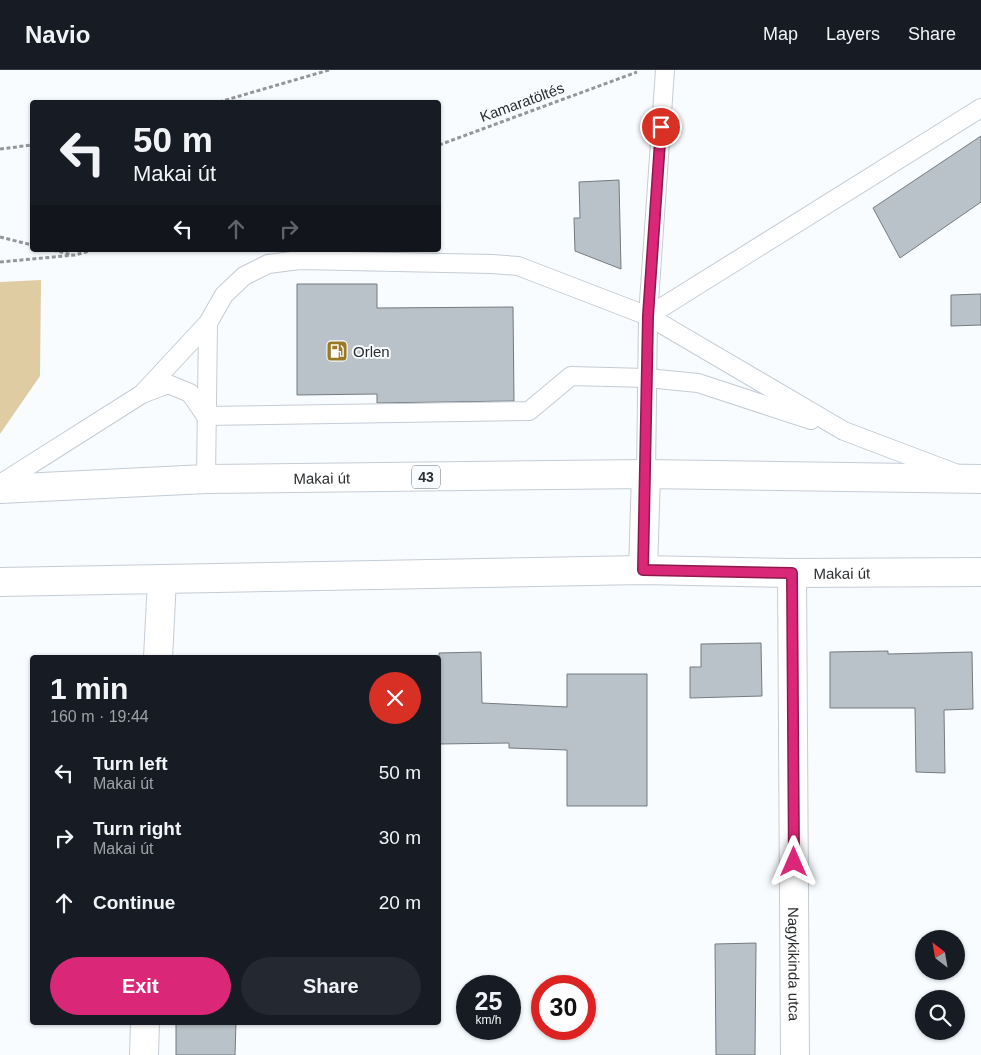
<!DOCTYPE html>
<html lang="en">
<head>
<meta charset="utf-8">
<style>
  body { margin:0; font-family:Arial,sans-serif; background:#242831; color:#f1f3f6; height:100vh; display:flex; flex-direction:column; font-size:19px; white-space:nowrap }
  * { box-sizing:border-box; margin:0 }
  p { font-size:16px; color:#9ea1a6 }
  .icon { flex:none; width:28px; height:28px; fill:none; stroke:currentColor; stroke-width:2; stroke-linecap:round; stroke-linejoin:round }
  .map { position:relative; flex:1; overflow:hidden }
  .side { position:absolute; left:30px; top:585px; width:411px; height:370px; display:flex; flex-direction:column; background:#171b24; border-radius:5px; box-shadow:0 1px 4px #0004 }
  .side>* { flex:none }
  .guide { position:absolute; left:30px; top:30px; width:411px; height:152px; border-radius:5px; box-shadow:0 1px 4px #0004; background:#171b24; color:#f1f3f6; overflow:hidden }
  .needle { width:32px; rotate:329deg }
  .tools { position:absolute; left:915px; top:860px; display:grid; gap:10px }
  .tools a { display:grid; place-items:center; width:50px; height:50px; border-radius:50%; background:#171b24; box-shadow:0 1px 4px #0004; font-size:25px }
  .speed { position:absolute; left:456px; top:905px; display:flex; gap:10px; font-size:25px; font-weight:700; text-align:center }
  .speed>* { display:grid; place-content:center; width:65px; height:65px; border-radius:50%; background:#171b24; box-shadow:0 1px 4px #0004; line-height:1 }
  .speed small { font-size:12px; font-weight:400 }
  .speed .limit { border:8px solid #d22; background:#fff; color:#111 }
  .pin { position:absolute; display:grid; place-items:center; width:42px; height:42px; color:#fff; margin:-21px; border:2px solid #fff; border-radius:50%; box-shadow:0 1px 5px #0007 }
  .me { position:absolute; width:55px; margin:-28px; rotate:0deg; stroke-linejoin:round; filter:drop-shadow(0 0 4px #0008) }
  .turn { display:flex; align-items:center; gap:18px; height:105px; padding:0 20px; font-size:22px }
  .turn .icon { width:65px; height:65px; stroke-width:2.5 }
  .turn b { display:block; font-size:35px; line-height:42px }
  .lanes { display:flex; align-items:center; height:48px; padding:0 20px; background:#0003; justify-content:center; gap:25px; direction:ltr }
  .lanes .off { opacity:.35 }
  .round { display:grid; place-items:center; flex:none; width:52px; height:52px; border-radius:26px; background:#242831 }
  .head { display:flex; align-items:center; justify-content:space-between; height:85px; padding:0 20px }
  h1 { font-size:30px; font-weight:700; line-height:38px }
  .primary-button { display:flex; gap:10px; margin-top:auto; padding:10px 20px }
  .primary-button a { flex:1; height:58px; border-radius:30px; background:#db2777; color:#fff; font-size:20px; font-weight:700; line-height:58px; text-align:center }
  .primary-button a+a { background:#242831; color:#f1f3f6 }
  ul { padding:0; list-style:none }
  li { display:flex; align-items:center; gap:15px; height:65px; padding:0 20px }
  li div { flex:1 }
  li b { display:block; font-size:19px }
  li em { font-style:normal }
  header { display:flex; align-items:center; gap:30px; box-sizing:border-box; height:70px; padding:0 25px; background:#171b24; border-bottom:1px solid #363941 }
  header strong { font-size:24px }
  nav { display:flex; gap:28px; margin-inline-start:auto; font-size:18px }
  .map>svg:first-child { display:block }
  .green { fill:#dfcca3 }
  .building { fill:#bac2c9; stroke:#737b81 }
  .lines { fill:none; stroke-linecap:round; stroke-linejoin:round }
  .service-casing { stroke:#c4ccd3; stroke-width:20 }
  .minor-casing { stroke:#c4ccd3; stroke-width:30 }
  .primary-casing { stroke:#c4ccd3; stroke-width:30 }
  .path { stroke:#94979a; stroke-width:3; stroke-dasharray:4 2.5; stroke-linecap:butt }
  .service { stroke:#fff; stroke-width:18 }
  .minor { stroke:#fff; stroke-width:28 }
  .primary { stroke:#fff; stroke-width:28 }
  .route-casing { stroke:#8e194d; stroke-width:12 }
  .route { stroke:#db2777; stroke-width:9 }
  .labels { text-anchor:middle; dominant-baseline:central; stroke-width:4; stroke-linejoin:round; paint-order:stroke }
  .shield { fill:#f9fcff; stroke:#696c6f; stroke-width:1 }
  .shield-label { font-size:14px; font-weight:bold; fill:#2b2e31 }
  .street-label { font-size:15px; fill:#2b2e31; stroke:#f9fcff }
  .poi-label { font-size:15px; fill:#2b2e31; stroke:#f9fcff; text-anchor:start }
</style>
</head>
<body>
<header>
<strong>Navio</strong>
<nav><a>Map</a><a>Layers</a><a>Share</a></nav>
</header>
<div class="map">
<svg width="981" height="985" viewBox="0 0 981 985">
  <rect width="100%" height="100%" fill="#f9fcff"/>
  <polygon class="green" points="41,210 40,306 0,364 0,212"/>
  <g class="building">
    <polygon points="981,66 981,132 900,188 873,138"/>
    <polygon points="619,110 621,199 575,181 574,148 580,148 579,112"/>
    <polygon points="297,214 377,214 377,238 513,237 514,331 377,333 377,324 297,325"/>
    <polygon points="981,224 981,255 951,256 951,225"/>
    <polygon points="761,573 762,626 690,628 690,597 701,597 701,574"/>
    <polygon points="888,581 888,584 972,582 973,639 944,640 945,703 916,702 915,638 830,638 830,582"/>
    <polygon points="481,582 482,633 567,637 567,604 647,604 647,736 567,736 567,680 509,678 509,673 439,674 439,583"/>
    <polygon points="756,873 755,985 716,985 715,874"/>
    <polygon points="176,952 236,952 235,985 176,985"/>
  </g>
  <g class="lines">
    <g class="service-casing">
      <g id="service">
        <polyline points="648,246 981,38"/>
        <polyline points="142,324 208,253 224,225 244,206 268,194 300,190 492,194 518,196 648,246 844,361 955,403"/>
        <polyline points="646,404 648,246 665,0"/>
        <polyline points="206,409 208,253"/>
        <polyline points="0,414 142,324 168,314 190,323 206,346 529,341 571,306 647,308 698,313 811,350"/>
      </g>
    </g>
    <g class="minor-casing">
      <g id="minor">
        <polyline points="643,500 646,404"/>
        <path id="s1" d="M 792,503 L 795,985"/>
        <path id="s2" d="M 0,512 L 643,500 L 792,503 L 981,502"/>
        <polyline points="158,588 162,509"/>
        <polyline points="144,985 145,952"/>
      </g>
    </g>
    <g class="primary-casing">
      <g id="primary">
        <path id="s3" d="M 0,419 L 206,409 L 646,404 L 981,409"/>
      </g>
    </g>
    <g class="path">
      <polyline points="219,32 329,0"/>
      <polyline points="439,75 637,2"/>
      <polyline points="0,79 32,75"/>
      <polyline points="0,167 32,175"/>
      <polyline points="53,180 72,185"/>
      <polyline points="0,192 75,185 93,180"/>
    </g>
    <use href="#service" class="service"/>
    <use href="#minor" class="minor"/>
    <use href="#primary" class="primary"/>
  </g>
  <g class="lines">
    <g class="route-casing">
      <polyline id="route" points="661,57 648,246 643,500 792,503 794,792"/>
    </g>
    <use href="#route" class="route"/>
  </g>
  <defs>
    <g id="fuel-square" transform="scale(1.125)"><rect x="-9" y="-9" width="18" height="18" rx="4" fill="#9b7924" stroke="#f9fcff"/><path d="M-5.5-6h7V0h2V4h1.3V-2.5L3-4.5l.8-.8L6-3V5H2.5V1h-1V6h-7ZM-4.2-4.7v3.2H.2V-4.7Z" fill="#fff"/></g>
  </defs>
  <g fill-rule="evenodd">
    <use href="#fuel-square" x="337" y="281"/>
  </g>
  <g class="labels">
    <rect class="shield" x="412" y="395.5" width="28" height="23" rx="4"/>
    <g class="shield-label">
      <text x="426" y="407">43</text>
    </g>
    <g class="street-label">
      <text transform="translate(522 32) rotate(-20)">Kamaratöltés</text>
      <text stroke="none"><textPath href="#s3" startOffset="322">Makai út</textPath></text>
      <text stroke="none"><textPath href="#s2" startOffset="842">Makai út</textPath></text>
      <text stroke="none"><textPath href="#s1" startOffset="391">Nagykikinda utca</textPath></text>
    </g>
    <g class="poi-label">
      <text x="353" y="281">Orlen</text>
    </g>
  </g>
</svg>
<div class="tools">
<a><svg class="needle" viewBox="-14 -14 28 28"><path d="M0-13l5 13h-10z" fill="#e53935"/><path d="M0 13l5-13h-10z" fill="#9ea1a6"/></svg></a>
<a><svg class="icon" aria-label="search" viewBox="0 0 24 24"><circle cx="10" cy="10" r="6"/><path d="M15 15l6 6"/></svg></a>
</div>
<div class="speed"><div>25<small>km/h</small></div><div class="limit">30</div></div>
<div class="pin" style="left:661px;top:57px;background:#d93025"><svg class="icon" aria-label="arrive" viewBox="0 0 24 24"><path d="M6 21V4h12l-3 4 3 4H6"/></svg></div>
<svg class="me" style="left:794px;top:792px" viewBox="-20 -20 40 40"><path d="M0-17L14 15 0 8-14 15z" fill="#db2777" stroke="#fff" stroke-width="4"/></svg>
<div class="guide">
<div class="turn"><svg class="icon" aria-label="left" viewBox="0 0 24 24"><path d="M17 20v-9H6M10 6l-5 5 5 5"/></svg><div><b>50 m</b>Makai út</div></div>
<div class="lanes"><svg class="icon" aria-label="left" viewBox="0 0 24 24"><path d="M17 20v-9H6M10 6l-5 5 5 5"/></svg><svg class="icon off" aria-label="ahead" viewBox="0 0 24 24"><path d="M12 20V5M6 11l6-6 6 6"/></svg><svg class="icon off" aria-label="right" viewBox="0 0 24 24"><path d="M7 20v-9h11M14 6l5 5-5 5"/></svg></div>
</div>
<section class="side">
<div class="head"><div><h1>1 min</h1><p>160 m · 19:44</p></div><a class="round" style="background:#d93025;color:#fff"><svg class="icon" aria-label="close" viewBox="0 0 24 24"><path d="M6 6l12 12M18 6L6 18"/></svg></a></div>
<ul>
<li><svg class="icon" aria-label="left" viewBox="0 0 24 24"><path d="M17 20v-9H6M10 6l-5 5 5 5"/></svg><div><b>Turn left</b><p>Makai út</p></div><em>50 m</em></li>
<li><svg class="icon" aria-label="right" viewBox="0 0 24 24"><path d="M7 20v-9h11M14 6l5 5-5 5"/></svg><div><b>Turn right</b><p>Makai út</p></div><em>30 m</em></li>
<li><svg class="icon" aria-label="ahead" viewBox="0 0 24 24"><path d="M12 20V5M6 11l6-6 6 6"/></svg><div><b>Continue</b></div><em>20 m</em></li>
</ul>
<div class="primary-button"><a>Exit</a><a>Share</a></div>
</section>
</div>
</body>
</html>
